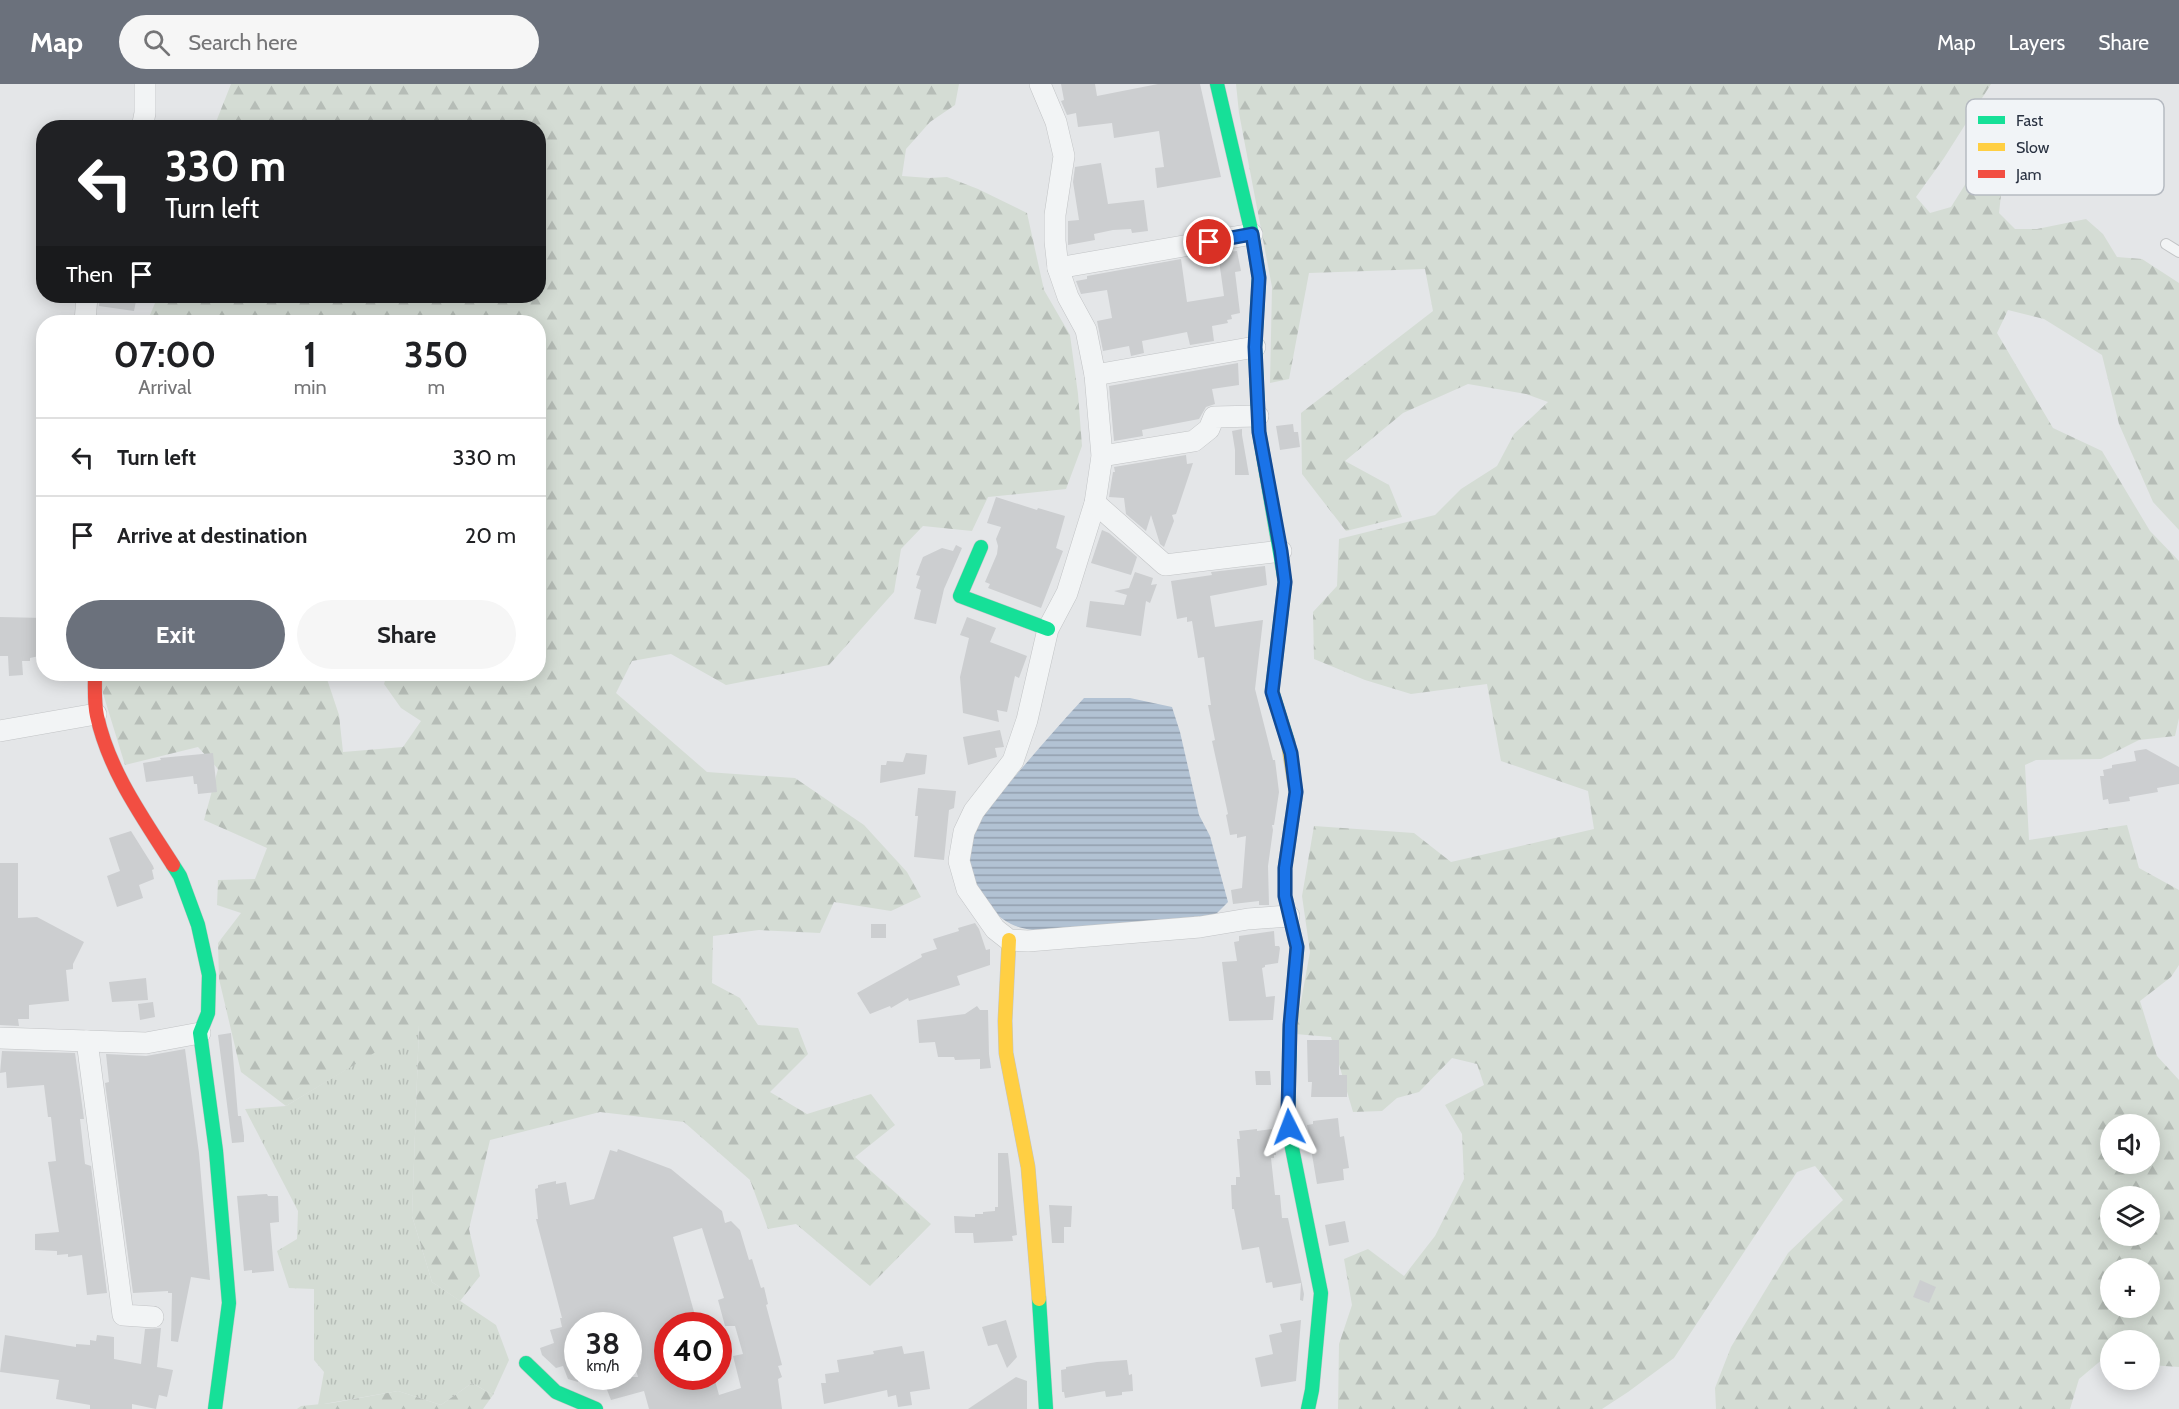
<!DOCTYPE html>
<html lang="en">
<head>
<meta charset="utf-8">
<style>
  body { margin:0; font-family:Cabin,sans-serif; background:#f6f6f6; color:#202124; height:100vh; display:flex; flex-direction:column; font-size:22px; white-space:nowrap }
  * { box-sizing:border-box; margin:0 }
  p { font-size:20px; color:#757577 }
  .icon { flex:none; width:33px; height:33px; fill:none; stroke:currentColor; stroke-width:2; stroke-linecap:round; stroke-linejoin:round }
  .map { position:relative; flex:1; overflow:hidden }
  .details { position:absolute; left:36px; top:231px; width:510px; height:366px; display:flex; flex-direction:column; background:#fff; border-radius:24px; box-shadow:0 3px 15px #0003 }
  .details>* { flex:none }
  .banner { position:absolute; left:36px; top:36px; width:510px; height:183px; border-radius:24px; box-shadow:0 3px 15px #0003; background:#202124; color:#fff; overflow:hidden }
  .tools { position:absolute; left:2100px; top:1030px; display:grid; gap:12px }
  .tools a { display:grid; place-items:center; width:60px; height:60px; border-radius:50%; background:#fff; box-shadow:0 3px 15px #0003; font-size:30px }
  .speed { position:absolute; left:564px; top:1228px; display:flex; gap:12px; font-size:30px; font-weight:700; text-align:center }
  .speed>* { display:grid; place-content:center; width:78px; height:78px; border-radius:50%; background:#fff; box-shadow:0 3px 15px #0003; line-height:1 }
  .speed small { font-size:15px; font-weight:400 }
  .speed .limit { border:9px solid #d22; background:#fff; color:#111 }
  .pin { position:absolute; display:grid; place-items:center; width:51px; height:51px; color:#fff; margin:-26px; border:3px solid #fff; border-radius:50%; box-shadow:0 2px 6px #0007 }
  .me { position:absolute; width:66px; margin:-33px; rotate:357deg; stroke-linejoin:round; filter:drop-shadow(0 0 4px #0008) }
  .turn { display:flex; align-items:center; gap:21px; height:126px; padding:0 30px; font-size:27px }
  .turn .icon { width:78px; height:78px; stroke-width:2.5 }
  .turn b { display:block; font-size:42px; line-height:51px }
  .then { display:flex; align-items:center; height:57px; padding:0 30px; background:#0003; gap:12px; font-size:22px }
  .eta { display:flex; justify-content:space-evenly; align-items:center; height:102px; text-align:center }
  .eta b { font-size:36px; font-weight:700; line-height:42px }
  .cta { display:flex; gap:12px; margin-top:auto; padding:12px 30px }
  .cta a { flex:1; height:69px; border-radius:36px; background:#6b717c; color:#fff; font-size:24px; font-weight:700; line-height:69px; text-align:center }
  .cta a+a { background:#f6f6f6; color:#202124 }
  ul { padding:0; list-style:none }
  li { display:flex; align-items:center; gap:18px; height:78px; padding:0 30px; border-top:2px solid #e0e0e0 }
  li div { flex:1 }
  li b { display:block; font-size:22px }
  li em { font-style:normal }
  header { display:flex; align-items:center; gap:36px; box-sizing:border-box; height:84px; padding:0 30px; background:#6b717c; color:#fff }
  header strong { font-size:28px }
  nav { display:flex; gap:33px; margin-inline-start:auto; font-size:21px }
  .search { width:420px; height:54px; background:#f6f6f6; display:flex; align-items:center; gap:15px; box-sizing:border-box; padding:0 21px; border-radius:33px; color:#757577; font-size:22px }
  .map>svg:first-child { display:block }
  .grass { fill:url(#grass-tufts) }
  .forest { fill:url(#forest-firs); fill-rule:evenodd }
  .water { fill:url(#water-rules) }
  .building { fill:#ccced0; fill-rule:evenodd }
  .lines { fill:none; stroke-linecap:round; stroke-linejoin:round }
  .lane-casing { stroke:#c2c4c6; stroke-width:12 }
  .street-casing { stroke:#c2c4c6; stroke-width:22 }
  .fast-casing { stroke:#c2c4c6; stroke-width:15 }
  .slow-casing { stroke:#c2c4c6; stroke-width:15 }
  .jam-casing { stroke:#c2c4c6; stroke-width:15 }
  .lane { stroke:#f2f4f5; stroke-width:10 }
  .street { stroke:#f2f4f5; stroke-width:21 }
  .fast { stroke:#16e098; stroke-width:14 }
  .slow { stroke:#ffcf43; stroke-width:14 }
  .jam { stroke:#f24e42; stroke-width:14 }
  .route-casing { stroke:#114b97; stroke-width:15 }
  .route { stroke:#1a73e8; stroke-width:10 }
  .key { fill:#f1f4f7; stroke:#b5bac1; stroke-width:1.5 }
  .key-label { font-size:16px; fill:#2a3242 }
</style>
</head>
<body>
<header>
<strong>Map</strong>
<div class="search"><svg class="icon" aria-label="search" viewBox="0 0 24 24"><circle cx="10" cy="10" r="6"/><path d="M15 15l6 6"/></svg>Search here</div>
<nav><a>Map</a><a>Layers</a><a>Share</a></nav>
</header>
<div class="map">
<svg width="2179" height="1325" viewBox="0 0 2179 1325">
  <defs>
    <pattern id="grass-tufts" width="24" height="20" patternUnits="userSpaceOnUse" patternTransform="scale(1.5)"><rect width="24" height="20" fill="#d4dcd4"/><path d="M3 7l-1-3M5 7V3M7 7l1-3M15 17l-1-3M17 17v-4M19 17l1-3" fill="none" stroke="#b6bdb7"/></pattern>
    <pattern id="forest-firs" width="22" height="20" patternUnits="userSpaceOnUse" patternTransform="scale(1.5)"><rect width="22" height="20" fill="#d4dcd4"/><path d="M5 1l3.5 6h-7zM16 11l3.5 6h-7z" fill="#b6bdb7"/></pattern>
    <pattern id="water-rules" width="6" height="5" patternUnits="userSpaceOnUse" patternTransform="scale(1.5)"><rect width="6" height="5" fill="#b2c2d3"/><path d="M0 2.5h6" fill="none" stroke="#919ead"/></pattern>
  </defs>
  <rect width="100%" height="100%" fill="#e4e6e8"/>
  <polygon class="grass" points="419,941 412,1132 432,1198 496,1241 509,1276 493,1311 472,1299 441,1321 398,1307 318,1321 324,1288 314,1276 314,1205 289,1204 277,1167 297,1155 298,1127 245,1025 286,1022"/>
  <g class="forest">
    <polygon points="231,0 959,0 955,21 930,38 906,65 902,92 929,94 947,93 978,105 1027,129 1044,206 1070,251 1078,310 1082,362 1066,405 988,413 972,447 923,442 901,465 894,508 829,581 726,601 671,570 632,577 616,609 707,688 795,694 864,741 907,788 921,813 891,827 834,818 820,849 759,846 713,852 712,899 740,914 758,941 798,944 808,970 770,1008 807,1030 871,1010 895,1041 855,1073 931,1140 870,1202 796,1140 768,1145 750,1096 684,1038 600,1028 490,1056 469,1145 480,1192 460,1217 432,1198 412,1132 419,942 286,1022 241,988 219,895 218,859 241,829 217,821 218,796 255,795 267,764 204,736 218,685 198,663 125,681 97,590 328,590 326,592 339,631 343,668 403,663 421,637 401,624 384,600 387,590 538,590 538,238 147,238 158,212 538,212 538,44 214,43"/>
    <path d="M 1236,0 L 1991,0 L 1944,74 L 1916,113 L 1930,129 L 1951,123 L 1980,77 L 2017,62 L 2002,102 L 1999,129 L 2015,145 L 2037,145 L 2086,135 L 2103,150 L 2117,173 L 2142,175 L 2179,199 L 2179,446 L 2153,418 L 2119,340 L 2102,271 L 2044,235 L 2008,226 L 1997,249 L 2053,344 L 2102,367 L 2150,447 L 2179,477 L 2179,634 L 2175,652 L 2139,656 L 2101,675 L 2036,676 L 2025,681 L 2029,756 L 2127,741 L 2139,784 L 2179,806 L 2179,881 L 2171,893 L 2140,917 L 2157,972 L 2179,996 L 2179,1283 L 2150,1281 L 2150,1257 L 2110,1257 L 2110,1269 L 2079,1295 L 2070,1325 L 1716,1325 L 1715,1304 L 1731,1263 L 1788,1169 L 1843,1116 L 1815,1082 L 1797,1088 L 1674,1274 L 1628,1308 L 1602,1325 L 1338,1325 L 1339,1260 L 1352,1221 L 1344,1175 L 1368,1165 L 1404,1192 L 1435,1152 L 1464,1095 L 1462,1050 L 1445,1021 L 1484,1001 L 1477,980 L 1452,974 L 1419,1008 L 1397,1014 L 1382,1027 L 1353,1028 L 1331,953 L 1295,950 L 1310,868 L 1302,812 L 1314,742 L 1414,749 L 1451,778 L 1594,745 L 1588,707 L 1501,677 L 1487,600 L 1411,610 L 1365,596 L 1314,575 L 1313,528 L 1337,502 L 1339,455 L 1435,431 L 1461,405 L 1497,382 L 1514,350 L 1548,318 L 1526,310 L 1468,300 L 1403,329 L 1345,377 L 1389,401 L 1402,433 L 1346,447 L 1302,390 L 1301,329 L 1433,227 L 1425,185 L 1309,189 L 1289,295 L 1270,299 L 1272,203 L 1239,29 ZM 2110,1041 L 2150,1041 L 2150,1080 L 2110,1080 ZM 2110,1113 L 2150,1113 L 2150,1152 L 2110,1152 ZM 2110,1185 L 2150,1185 L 2150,1224 L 2110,1224 Z"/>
    <polygon points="472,1299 493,1311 483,1325 297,1325 301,1322 332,1319 398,1307 441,1321"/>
  </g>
  <path class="water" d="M 1084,614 L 1130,614 L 1172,623 L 1180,648 L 1199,731 L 1210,752 L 1228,818 L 1215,831 L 1037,847 C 1029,845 1018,844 1011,840 C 975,821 959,775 977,738 C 982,727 995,716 1003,706 C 1030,675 1056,644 1084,614 Z"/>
  <g class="building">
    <polygon points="1061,0 1095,0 1097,12 1158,0 1200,0 1221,93 1157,104 1155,84 1164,83 1159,47 1114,54 1112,39 1078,43 1076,29 1067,31 1061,17 1064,16"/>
    <polygon points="1101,79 1108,120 1144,116 1148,147 1132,149 1131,145 1113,146 1094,150 1095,156 1068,161 1068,137 1079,136 1073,98 1075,83"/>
    <polygon points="1237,167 1241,187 1235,188 1240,229 1231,231 1232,235 1227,236 1228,239 1212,242 1214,257 1190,261 1187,248 1142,257 1144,269 1131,272 1129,262 1103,267 1097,237 1112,234 1107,206 1081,210 1076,197 1087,195 1087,192 1181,175 1187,218 1224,212 1218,169"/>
    <polygon points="100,212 137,212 134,227 99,222"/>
    <polygon points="1238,279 1239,301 1212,305 1215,320 1206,323 1199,335 1142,346 1143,352 1114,357 1109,302"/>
    <polygon points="1293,340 1294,348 1298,348 1300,363 1280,366 1276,342"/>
    <polygon points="1242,345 1242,351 1249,391 1235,391 1235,366 1232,347"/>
    <polygon points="1186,371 1187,380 1193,379 1176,430 1172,431 1174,437 1164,463 1160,460 1151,431 1146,447 1126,430 1124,414 1109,413 1113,388 1115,388 1114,383"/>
    <polygon points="996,413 1037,426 1038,424 1065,432 1056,464 1063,467 1041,524 988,504 990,500 985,498 997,470 998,462 996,455 1001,443 987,439"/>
    <polygon points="1102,446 1109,449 1137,473 1131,491 1091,479"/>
    <polygon points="956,461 962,464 944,505 936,540 914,535 921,506 916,504 920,492 916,491 923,473 942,464 953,467"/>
    <polygon points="1265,482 1267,501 1210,512 1215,543 1263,536 1255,605 1273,676 1275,676 1279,708 1274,741 1272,741 1273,746 1268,782 1269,821 1259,821 1259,817 1233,820 1231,806 1242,804 1246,752 1237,754 1237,750 1230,751 1226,731 1228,730 1212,657 1215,656 1208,621 1211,621 1204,573 1198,574 1192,537 1187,538 1187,533 1177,535 1171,497 1212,491 1211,488"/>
    <polygon points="1135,488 1153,494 1151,501 1157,500 1150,519 1146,517 1141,552 1086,543 1090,517 1124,521 1127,511 1114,507 1129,504"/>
    <polygon points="0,533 44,534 44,571 30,574 30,577 22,577 23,591 9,592 8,572 0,572"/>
    <polygon points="967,533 996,544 990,558 1027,572 1019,594 1015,592 1007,628 997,626 999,638 963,629 960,593 969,554 960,551"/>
    <polygon points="1000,646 1004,663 995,664 997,673 968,681 963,653"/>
    <polygon points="2146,665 2179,683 2179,700 2157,704 2158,708 2129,713 2130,717 2109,720 2108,715 2103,716 2100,692 2104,692 2103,686 2112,684 2112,681 2136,677 2134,667"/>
    <polygon points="213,669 217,708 198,710 197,700 194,700 193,692 146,698 143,679 161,676 160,674"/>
    <polygon points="906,669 927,671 925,690 880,699 881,681 886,681 887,677 903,678"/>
    <polygon points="918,704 956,707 954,724 949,726 944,776 914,773 918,732 915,732"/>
    <polygon points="131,747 153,782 154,785 152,786 154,795 139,801 143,814 117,823 107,792 120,787 109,754"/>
    <polygon points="0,779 18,779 18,834 37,833 84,858 73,880 73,885 66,886 69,917 29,921 29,935 18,935 19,942 0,941"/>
    <polygon points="975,839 979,845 986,866 990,865 990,881 957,892 960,901 909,917 908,914 891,924 890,922 870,930 857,909 922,873 921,870 937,865 933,855 959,847 958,844"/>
    <rect x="871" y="840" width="15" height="14"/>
    <polygon points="1274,847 1275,862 1279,862 1280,864 1278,879 1265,881 1265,883 1262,884 1266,913 1275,912 1273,936 1229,937 1222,878 1237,877 1234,858 1239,857 1239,852"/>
    <polygon points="146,894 148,916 112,918 109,898"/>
    <polygon points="153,918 155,933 140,936 138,920"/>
    <polygon points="977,922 980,926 988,926 989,970 991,984 980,985 980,975 955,976 954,973 938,973 935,958 919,959 917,936 965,930"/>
    <polygon points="231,949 238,1032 241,1032 244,1052 244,1058 232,1059 218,951"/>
    <polygon points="1307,956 1339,956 1339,991 1347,991 1347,1013 1311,1013 1312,998 1308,998"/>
    <polygon points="185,965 199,1069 210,1196 191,1193 178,1258 171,1257 172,1209 168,1209 168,1207 133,1209 105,999 109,998 106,970 146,972"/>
    <polygon points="2,967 75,969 84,1035 80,1035 85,1080 91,1082 107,1209 87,1211 82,1171 68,1173 68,1170 57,1171 57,1167 35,1166 35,1150 59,1148 48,1078 56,1077 51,1033 48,1033 44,1001 7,1004 6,988 0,989"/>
    <polygon points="1255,987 1270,987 1271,1001 1256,1001"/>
    <polygon points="1338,1034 1340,1053 1344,1052 1349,1084 1343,1085 1344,1096 1317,1100 1307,1041 1313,1040 1313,1037"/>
    <polygon points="1257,1045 1257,1047 1272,1045 1276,1071 1274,1071 1274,1074 1271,1074 1275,1111 1280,1111 1282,1134 1288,1134 1304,1210 1303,1217 1300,1216 1301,1199 1273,1204 1272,1198 1266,1199 1259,1163 1242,1166 1234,1125 1232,1125 1231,1101 1236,1101 1236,1093 1240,1093 1237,1055 1240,1055 1239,1047"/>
    <path d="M 618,1065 L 671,1085 L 722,1127 L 725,1139 L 731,1137 L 740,1146 L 749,1176 L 752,1175 L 761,1204 L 764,1203 L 768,1220 L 766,1221 L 782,1281 L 778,1282 L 782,1293 L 778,1295 L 782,1325 L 649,1325 L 644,1307 L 611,1316 L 602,1293 L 638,1293 L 635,1282 L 641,1280 L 630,1242 L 578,1242 L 578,1298 L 568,1295 L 563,1282 L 556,1284 L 542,1271 L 540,1264 L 554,1259 L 550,1246 L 562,1243 L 560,1234 L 562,1234 L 536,1135 L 538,1135 L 535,1105 L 538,1104 L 538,1101 L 556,1097 L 556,1100 L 566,1098 L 570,1121 L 594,1115 L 610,1066 L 617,1068 ZM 702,1144 L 724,1214 L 718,1216 L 725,1242 L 735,1242 L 743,1270 L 733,1272 L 741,1304 L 719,1311 L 714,1293 L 668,1293 L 668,1242 L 698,1242 L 673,1153 Z"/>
    <polygon points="998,1069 1008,1069 1017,1151 1012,1152 1013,1157 974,1159 973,1149 955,1149 954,1132 975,1133 975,1130 983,1130 983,1128 995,1127 995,1123 998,1123"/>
    <polygon points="267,1110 268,1112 278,1112 279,1138 270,1139 274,1187 252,1189 252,1186 244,1187 237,1112"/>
    <polygon points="1049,1121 1072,1122 1071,1143 1064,1143 1064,1159 1052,1159"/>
    <polygon points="1345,1137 1349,1158 1329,1162 1325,1141"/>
    <polygon points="1920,1196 1936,1203 1929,1219 1913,1213"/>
    <polygon points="1006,1236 1017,1273 1007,1284 997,1260 988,1262 982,1243"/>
    <polygon points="1301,1236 1296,1297 1261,1303 1255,1274 1273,1270 1269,1251 1282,1248 1280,1240"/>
    <polygon points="161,1244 157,1283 173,1286 167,1313 159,1311 156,1325 132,1320 132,1325 90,1325 90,1321 56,1315 59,1296 0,1288 5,1251 76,1263 76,1260 90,1261 90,1256 96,1257 97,1251 114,1253 114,1275 141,1280 145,1245"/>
    <polygon points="902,1262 904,1270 924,1267 930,1305 910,1308 912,1321 898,1323 896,1311 888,1313 887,1306 824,1320 821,1299 826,1299 825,1290 839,1288 837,1276 874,1270 873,1267"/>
    <polygon points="1127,1276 1129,1291 1132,1290 1133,1307 1122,1308 1122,1311 1106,1313 1105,1307 1065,1314 1064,1308 1062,1308 1061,1286 1066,1285 1066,1283 1097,1278"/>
    <polygon points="1016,1293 1027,1297 1027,1325 968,1325"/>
  </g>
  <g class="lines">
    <g class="lane-casing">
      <polyline id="lane" points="2166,160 2179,168"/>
    </g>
    <g class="street-casing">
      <g id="street">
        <polyline points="1040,0 1056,38 1064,72 1055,131 1055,157 1058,184 1068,213 1086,246 1095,291 1102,372 1095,419 1067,509 1048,545 1027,636 1013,677 974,727 964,748 959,777 967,805 995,845 1009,856 1028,857 1200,843 1248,835 1289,832"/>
        <polyline points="142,44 145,29 145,0"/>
        <polyline points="1058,184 1252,150"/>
        <polyline points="85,238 87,212"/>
        <polyline points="1095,291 1255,263"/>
        <polyline points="1102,372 1194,357 1209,345 1214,333 1258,332"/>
        <polyline points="1095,419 1165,481 1281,467"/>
        <polyline points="0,647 96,630"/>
        <polyline points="0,954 146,959 200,949"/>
        <polyline points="87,957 123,1231 153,1233"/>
      </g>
    </g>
    <g class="fast-casing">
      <g id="fast">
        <polyline points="1217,0 1252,150 1259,193 1255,263 1259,348 1285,498 1272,607 1288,658"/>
        <polyline points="981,463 960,512 1048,545"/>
        <polyline points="173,781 180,792 198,841 209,891 208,929 200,949 216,1067 229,1219 215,1325"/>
        <polyline points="1290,946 1288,1028 1291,1059 1321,1209 1312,1306 1308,1325"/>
        <polyline points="1039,1215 1046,1325"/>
        <polyline points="526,1279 556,1308 596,1325"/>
      </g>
    </g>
    <g class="slow-casing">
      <g id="slow">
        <polyline points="1288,658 1296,708 1285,784 1285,812 1297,863 1290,946"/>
        <polyline points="1009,856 1005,937 1006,969 1028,1083 1039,1215"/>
      </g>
    </g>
    <g class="jam-casing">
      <path id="jam" d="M 95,590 C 95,603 94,619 97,632 C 109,687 143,734 173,781"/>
    </g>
    <use href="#lane" class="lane"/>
    <use href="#street" class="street"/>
    <use href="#fast" class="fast"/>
    <use href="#slow" class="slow"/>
    <use href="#jam" class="jam"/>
  </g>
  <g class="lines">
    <g class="route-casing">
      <polyline id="route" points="1209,158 1252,150 1259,194 1255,263 1259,348 1281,467 1285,498 1272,608 1291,669 1296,708 1285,784 1285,812 1297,863 1290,941 1288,1028 1289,1043"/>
    </g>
    <use href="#route" class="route"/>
  </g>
  <rect x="1966" y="15" width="198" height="96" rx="9" class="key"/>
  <rect x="1978" y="32" width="27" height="8" fill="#16e098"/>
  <rect x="1978" y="59" width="27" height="8" fill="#ffcf43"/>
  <rect x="1978" y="86" width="27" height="8" fill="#f24e42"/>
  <g class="key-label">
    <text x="2016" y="42">Fast</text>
    <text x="2016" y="69">Slow</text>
    <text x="2016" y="96">Jam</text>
  </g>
</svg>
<div class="tools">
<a><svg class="icon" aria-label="sound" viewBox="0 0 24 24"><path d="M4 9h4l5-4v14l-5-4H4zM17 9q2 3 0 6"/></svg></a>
<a><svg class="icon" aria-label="layers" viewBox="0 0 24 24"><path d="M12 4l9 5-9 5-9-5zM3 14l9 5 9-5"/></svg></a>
<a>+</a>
<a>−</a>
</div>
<div class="speed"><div>38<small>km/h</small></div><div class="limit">40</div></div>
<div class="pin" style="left:1209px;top:158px;background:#d93025"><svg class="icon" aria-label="arrive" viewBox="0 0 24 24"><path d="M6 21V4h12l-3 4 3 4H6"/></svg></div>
<svg class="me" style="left:1289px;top:1043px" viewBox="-20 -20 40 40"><path d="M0-17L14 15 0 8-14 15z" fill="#1a73e8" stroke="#fff" stroke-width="4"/></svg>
<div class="banner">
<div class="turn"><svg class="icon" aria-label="left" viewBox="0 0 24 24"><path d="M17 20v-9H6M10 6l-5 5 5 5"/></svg><div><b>330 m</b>Turn left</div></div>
<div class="then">Then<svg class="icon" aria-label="arrive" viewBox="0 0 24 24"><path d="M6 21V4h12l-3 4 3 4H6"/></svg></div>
</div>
<section class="details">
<div class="eta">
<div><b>07:00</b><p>Arrival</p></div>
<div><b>1</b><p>min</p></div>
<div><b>350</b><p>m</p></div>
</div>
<ul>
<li><svg class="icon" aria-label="left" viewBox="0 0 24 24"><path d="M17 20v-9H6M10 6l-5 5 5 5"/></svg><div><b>Turn left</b></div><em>330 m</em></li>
<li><svg class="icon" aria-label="arrive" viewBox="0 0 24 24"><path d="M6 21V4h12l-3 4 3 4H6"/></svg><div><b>Arrive at destination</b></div><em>20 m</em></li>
</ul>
<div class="cta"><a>Exit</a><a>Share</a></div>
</section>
</div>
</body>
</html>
